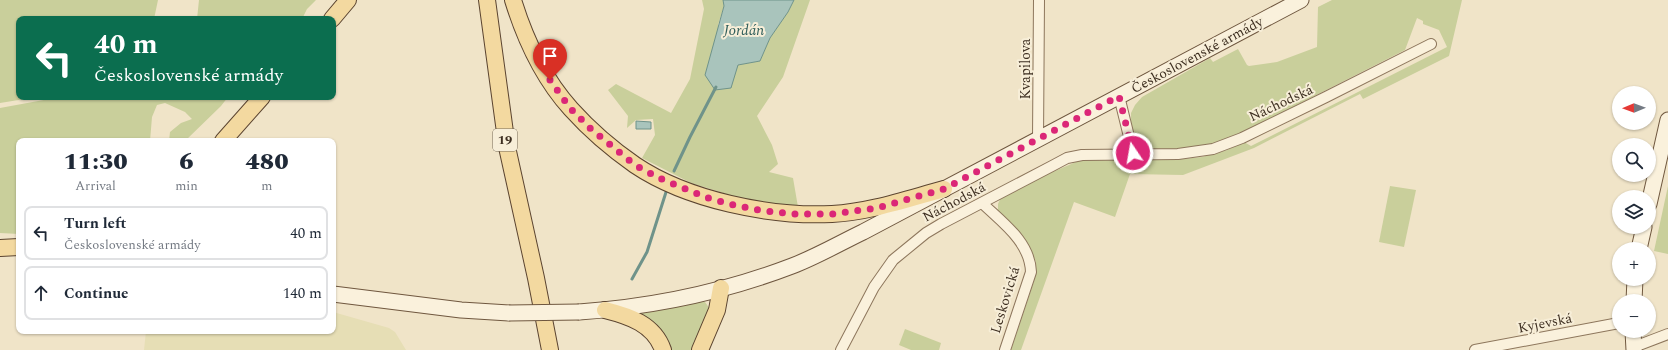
<!DOCTYPE html>
<html lang="en">
<head>
<meta charset="utf-8">
<style>
  body { margin:0; font-family:Spectral,serif; background:#f6f6f7; color:#1f2937; height:100vh; display:flex; flex-direction:column; font-size:15px; white-space:nowrap }
  * { box-sizing:border-box; margin:0 }
  p { font-size:13px; color:#747a83 }
  .icon { flex:none; width:22px; height:22px; fill:none; stroke:currentColor; stroke-width:2; stroke-linecap:round; stroke-linejoin:round }
  .map { position:relative; flex:1; overflow:hidden }
  .side { position:absolute; left:16px; top:138px; width:320px; height:196px; display:flex; flex-direction:column; background:#fff; border-radius:8px; box-shadow:0 1px 3px #0004 }
  .side>* { flex:none }
  .hud { position:absolute; left:16px; top:16px; width:320px; height:84px; border-radius:8px; box-shadow:0 1px 3px #0004; background:#0b6e4f; color:#fff; overflow:hidden }
  .needle { width:26px; rotate:269deg }
  .controls { position:absolute; left:1612px; top:86px; display:grid; gap:8px }
  .controls a { display:grid; place-items:center; width:44px; height:44px; border-radius:50%; background:#fff; box-shadow:0 1px 3px #0004; font-size:20px }
  .pin { position:absolute; display:grid; place-items:center; width:34px; height:34px; color:#fff; margin:-41px -17px; border-radius:50% 50% 50% 0; rotate:-45deg; box-shadow:0 0 4px #0007 }
  .pin .icon { rotate:45deg }
  .me { position:absolute; width:44px; margin:-22px; rotate:348deg; stroke-linejoin:round; filter:drop-shadow(0 0 3px #0008) }
  .turn { display:flex; align-items:center; gap:14px; height:84px; padding:0 12px; font-size:18px }
  .turn .icon { width:52px; height:52px; stroke-width:2.5 }
  .turn b { display:block; font-size:28px; line-height:34px }
  .eta { display:flex; justify-content:space-evenly; align-items:center; height:68px; text-align:center }
  .eta b { font-size:24px; font-weight:800; line-height:28px }
  ul { padding:0; list-style:none }
  li { display:flex; align-items:center; gap:12px; height:54px; margin:0 8px 6px; padding:0 4px; border:2px solid #e0e1e3; border-radius:8px }
  li div { flex:1 }
  li b { display:block; font-size:15px }
  li em { font-style:normal }
  .map>svg:first-child { display:block }
  .farmland { fill:#e6deb5 }
  .green { fill:#c9cf9b }
  .water { fill:#a9c4bc; stroke:#6f938a }
  .lines { fill:none; stroke-linecap:round; stroke-linejoin:round }
  .stream { stroke:#6f938a; stroke-width:3 }
  .street-casing { stroke:#8d765c; stroke-width:12 }
  .secondary-casing { stroke:#6f573f; stroke-width:17 }
  .primary-casing { stroke:#5b4430; stroke-width:18 }
  .street { stroke:#faf1dc; stroke-width:10 }
  .secondary { stroke:#faf1dc; stroke-width:15 }
  .primary { stroke:#f3d9a0; stroke-width:16 }
  .secondary-bridge-casing { stroke:#6f573f; stroke-width:17; stroke-linecap:butt }
  .secondary-bridge { stroke:#faf1dc; stroke-width:15 }
  .route { stroke:#db2777; stroke-width:7; stroke-dasharray:0 12.6 }
  .labels { text-anchor:middle; dominant-baseline:central; stroke-width:4; stroke-linejoin:round; paint-order:stroke }
  .shield { fill:#f7eed8; stroke:#756857; stroke-width:1 }
  .shield-label { font-size:13px; font-weight:bold; fill:#3d2e20 }
  .street-label { font-size:14px; fill:#3d2e20; stroke:#f7eed8 }
  .water-label { font-size:15px; font-style:italic; fill:#2f5d5a; stroke:#f7eed8 }
</style>
</head>
<body>
<div class="map">
<svg width="1668" height="350" viewBox="0 0 1668 350">
  <rect width="100%" height="100%" fill="#f0e4c8"/>
  <polygon class="farmland" points="333,312 389,328 395,332 406,350 144,350 146,331 333,331"/>
  <g class="green">
    <polygon points="0,0 158,0 154,19 19,19 19,97 37,97 0,103"/>
    <polygon points="199,0 316,0 307,9 302,19 197,19"/>
    <polygon points="702,0 723,0 724,6 718,25 737,65 760,61 770,38 788,12 794,0 810,0 783,77 757,116 772,145 778,164 769,172 793,178 798,207 749,201 691,183 642,158 655,135 653,119 636,120 627,128 628,116 608,90 616,84 671,113 690,79 704,9"/>
    <polygon points="1332,0 1462,0 1449,56 1363,99 1360,94 1254,148 1183,175 1130,174 1115,217 1074,202 1021,350 1011,350 1034,281 1036,262 1027,243 998,212 998,204 1001,197 1043,176 1083,159 1183,159 1202,157 1227,150 1244,142 1251,146 1447,47 1439,30 1423,24 1423,21 1417,18 1405,50 1220,144 1161,151 1150,149 1143,145 1134,133 1131,123 1131,113 1135,105 1142,97 1210,58 1213,62 1238,49 1247,65 1249,66 1277,62 1317,47 1318,7"/>
    <polygon points="60,97 228,97 221,106 185,141 169,141 170,132 181,123 192,119 185,112 165,103 157,105 152,117 150,141 19,141 19,234 0,233 0,108"/>
    <polygon points="1390,186 1416,190 1404,247 1379,242"/>
    <polygon points="1668,186 1668,254 1654,251"/>
    <polygon points="700,301 705,302 710,309 693,350 670,350 639,314"/>
    <polygon points="905,329 941,343 939,350 911,350 899,345"/>
  </g>
  <g class="water">
    <polygon points="723,0 794,0 788,12 770,38 760,61 738,65 731,88 715,90 705,75 724,6"/>
    <polygon points="636,121 651,122 651,129 636,129"/>
  </g>
  <g class="lines">
    <g class="stream">
      <polyline points="674,171 690,137 716,87"/>
      <polyline points="632,279 647,252 667,189"/>
    </g>
    <g class="street-casing">
      <g id="street">
        <polyline points="1119,96 1133,153"/>
        <polyline points="1038,139 1039,0"/>
        <path d="M 982,203 C 1003,223 1030,242 1031,272 L 1005,350"/>
        <polyline points="1634,347 1668,334"/>
        <polyline points="841,350 874,287 893,260 926,233 941,224 1052,166 1067,158 1082,155 1178,154 1213,149 1242,138 1326,97 1431,44"/>
        <polyline points="1475,350 1619,323"/>
      </g>
    </g>
    <g class="secondary-casing">
      <g id="secondary">
        <polyline points="1649,204 1668,120"/>
        <polyline points="1639,249 1644,227"/>
        <polyline points="333,294 461,310 509,313"/>
        <polyline points="1634,301 1635,279"/>
        <path d="M 579,312 C 652,307 724,292 792,266 C 816,257 840,243 863,232 L 1301,0"/>
        <polyline points="1633,331 1634,350"/>
      </g>
    </g>
    <g class="primary-casing">
      <g id="primary">
        <polyline points="487,0 507,147 536,278 550,350"/>
        <path d="M 513,0 C 525,39 543,78 571,109 C 589,129 612,149 635,165 C 687,200 770,217 832,214 C 870,212 907,199 944,189"/>
        <polyline points="332,19 348,0"/>
        <polyline points="223,141 262,97"/>
        <polyline points="0,248 19,247"/>
        <path d="M 605,310 C 629,316 654,324 663,350"/>
        <polyline points="700,350 717,310 721,288"/>
      </g>
    </g>
    <use href="#street" class="street"/>
    <use href="#secondary" class="secondary"/>
    <use href="#primary" class="primary"/>
    <g class="secondary-bridge-casing">
      <polyline id="secondary-bridge" points="509,313 579,312"/>
    </g>
    <use href="#secondary-bridge" class="secondary-bridge"/>
  </g>
  <g class="lines">
    <polyline class="route" points="550,80 570,108 591,129 635,165 659,178 708,198 734,205 764,211 796,214 832,214 877,208 944,189 1119,96 1133,153"/>
  </g>
  <g class="labels">
    <rect class="shield" x="493" y="129" width="24" height="22" rx="3"/>
    <g class="shield-label">
      <text x="505" y="140">19</text>
    </g>
    <g class="street-label">
      <text transform="translate(1197 55) rotate(-28)">Československé armády</text>
      <text transform="translate(1025 69) rotate(-90)">Kvapilova</text>
      <text transform="translate(1281 103) rotate(-25)">Náchodská</text>
      <text transform="translate(954 202) rotate(-28)">Náchodská</text>
      <text transform="translate(1005 300) rotate(-73)">Leskovická</text>
      <text transform="translate(1545 323) rotate(-11)">Kyjevská</text>
    </g>
    <g class="water-label">
      <text x="744" y="30">Jordán</text>
    </g>
  </g>
</svg>
<div class="controls">
<a><svg class="needle" viewBox="-14 -14 28 28"><path d="M0-13l5 13h-10z" fill="#e53935"/><path d="M0 13l5-13h-10z" fill="#747a83"/></svg></a>
<a><svg class="icon" aria-label="search" viewBox="0 0 24 24"><circle cx="10" cy="10" r="6"/><path d="M15 15l6 6"/></svg></a>
<a><svg class="icon" aria-label="layers" viewBox="0 0 24 24"><path d="M12 4l9 5-9 5-9-5zM3 14l9 5 9-5"/></svg></a>
<a>+</a>
<a>−</a>
</div>
<div class="pin" style="left:550px;top:80px;background:#d93025"><svg class="icon" aria-label="arrive" viewBox="0 0 24 24"><path d="M6 21V4h12l-3 4 3 4H6"/></svg></div>
<svg class="me" style="left:1133px;top:153px" viewBox="-20 -20 40 40"><circle r="17" fill="#db2777" stroke="#fff" stroke-width="3"/><path d="M0-11L8 9 0 5-8 9z" fill="#fff"/></svg>
<div class="hud">
<div class="turn"><svg class="icon" aria-label="left" viewBox="0 0 24 24"><path d="M17 20v-9H6M10 6l-5 5 5 5"/></svg><div><b>40 m</b>Československé armády</div></div>
</div>
<section class="side">
<div class="eta">
<div><b>11:30</b><p>Arrival</p></div>
<div><b>6</b><p>min</p></div>
<div><b>480</b><p>m</p></div>
</div>
<ul>
<li><svg class="icon" aria-label="left" viewBox="0 0 24 24"><path d="M17 20v-9H6M10 6l-5 5 5 5"/></svg><div><b>Turn left</b><p>Československé armády</p></div><em>40 m</em></li>
<li><svg class="icon" aria-label="ahead" viewBox="0 0 24 24"><path d="M12 20V5M6 11l6-6 6 6"/></svg><div><b>Continue</b></div><em>140 m</em></li>
</ul>
</section>
</div>
</body>
</html>
